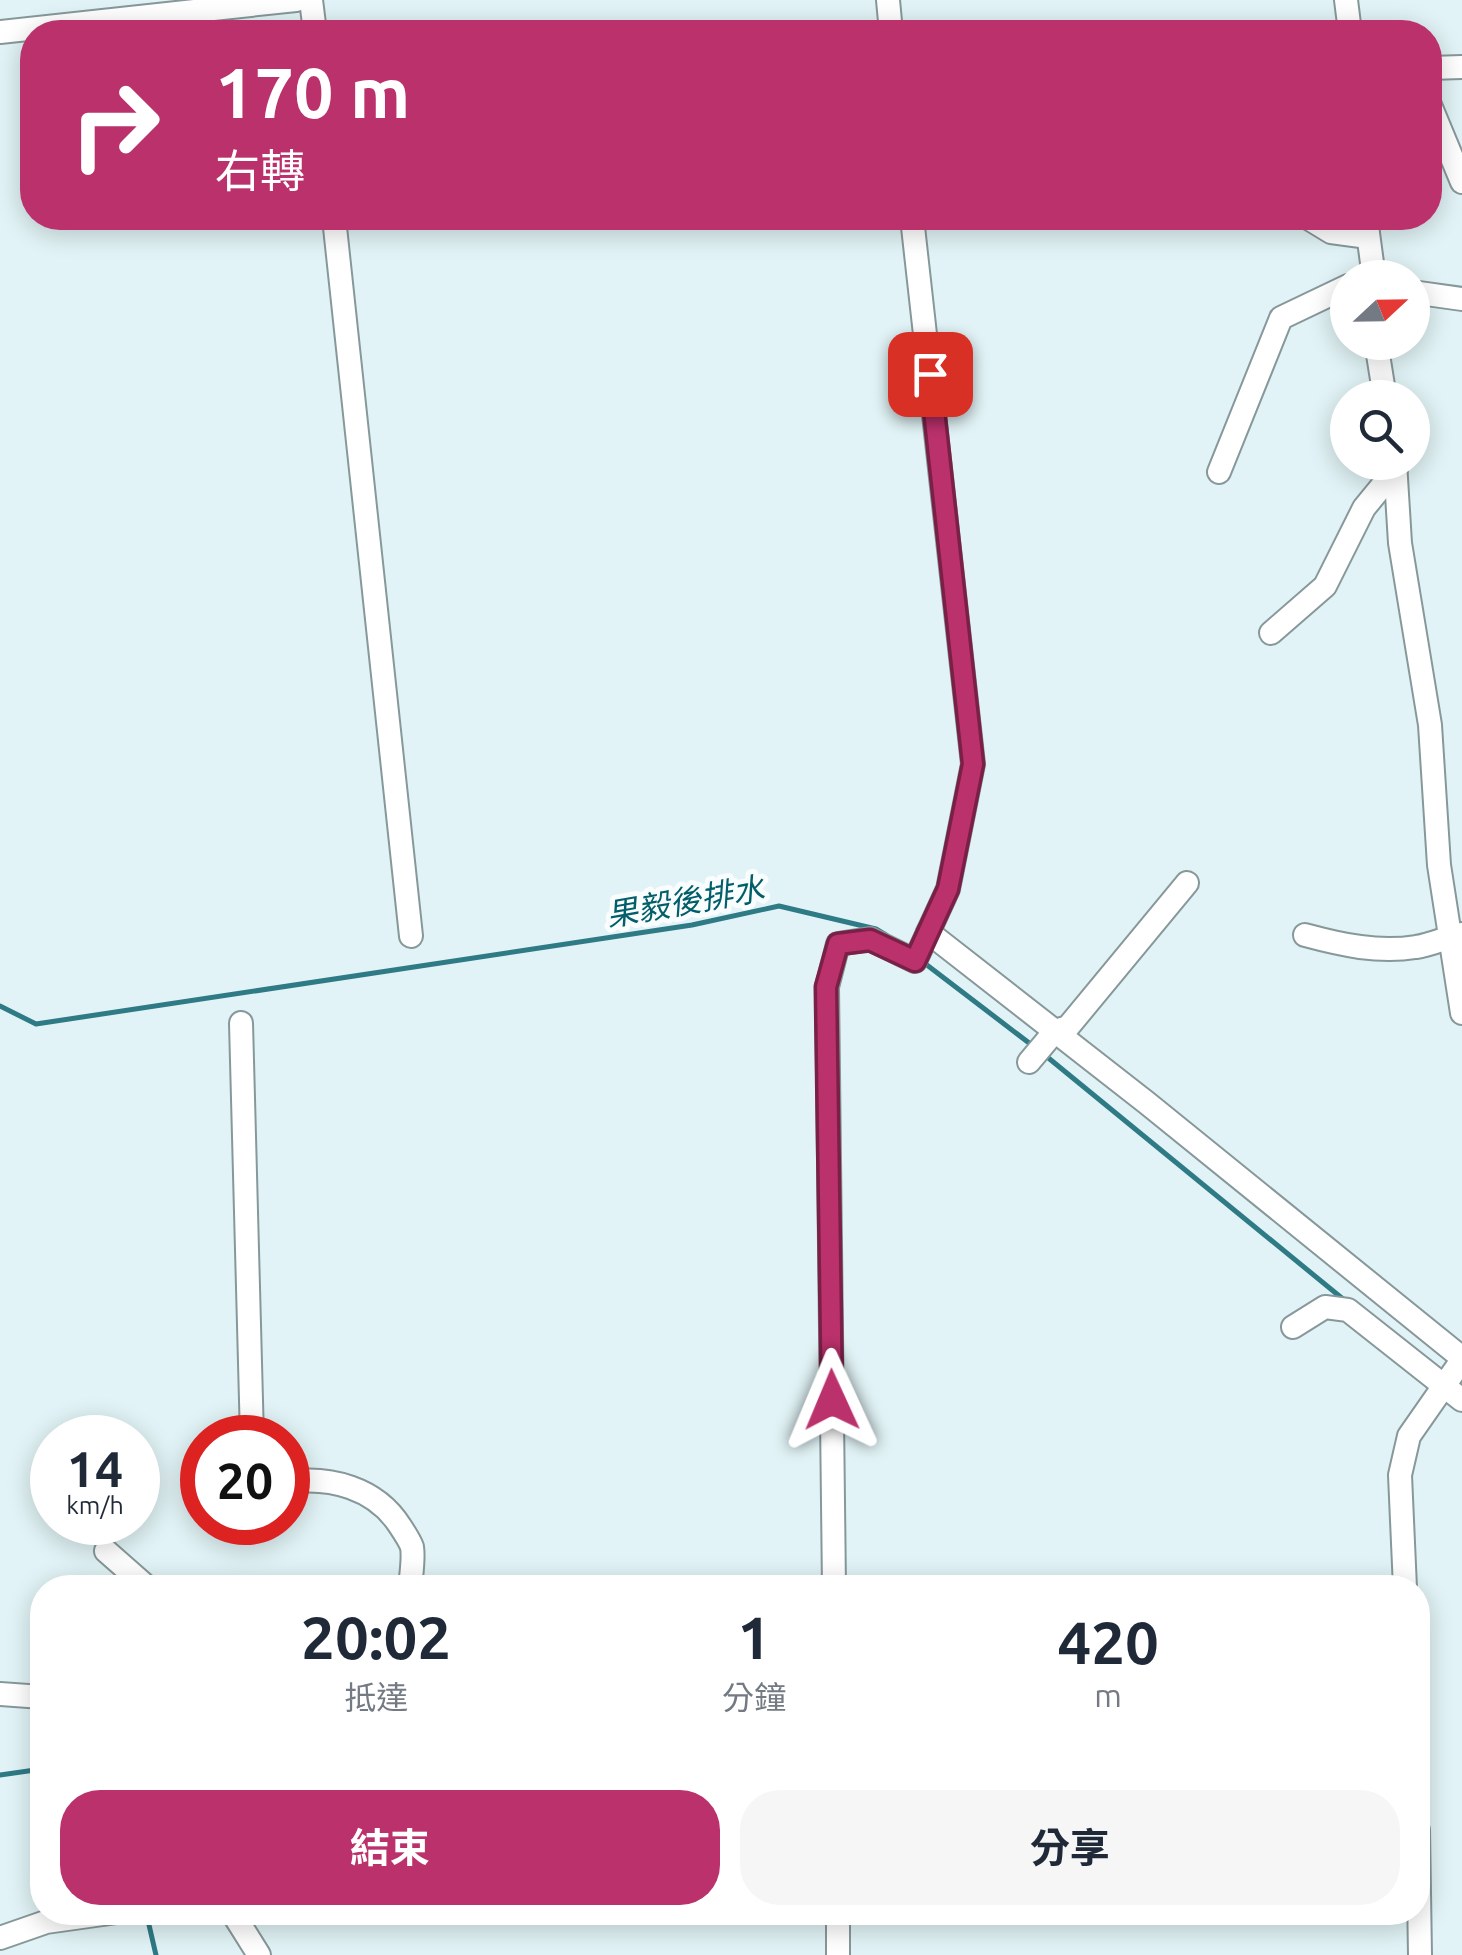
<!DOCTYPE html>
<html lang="zh-TW">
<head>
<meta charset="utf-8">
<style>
  body { margin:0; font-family:Ubuntu,"Noto Sans TC",sans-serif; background:#f6f6f7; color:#1f2937; height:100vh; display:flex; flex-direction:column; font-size:38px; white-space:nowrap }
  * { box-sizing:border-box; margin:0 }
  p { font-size:32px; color:#747a83 }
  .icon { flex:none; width:55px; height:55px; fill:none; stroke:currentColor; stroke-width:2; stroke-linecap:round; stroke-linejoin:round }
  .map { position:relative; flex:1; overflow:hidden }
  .sheet { position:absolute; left:30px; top:1575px; width:1400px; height:350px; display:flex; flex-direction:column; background:#fff; border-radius:40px; box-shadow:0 5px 25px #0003 }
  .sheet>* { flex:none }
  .top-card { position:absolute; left:20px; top:20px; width:1422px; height:210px; border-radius:40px; box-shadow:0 5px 25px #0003; background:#bb316c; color:#fff; overflow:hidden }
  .needle { width:65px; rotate:68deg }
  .buttons { position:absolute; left:1330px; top:260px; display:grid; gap:20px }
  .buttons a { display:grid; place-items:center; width:100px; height:100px; border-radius:50%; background:#fff; box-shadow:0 5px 25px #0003; font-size:50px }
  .speed { position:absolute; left:30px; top:1415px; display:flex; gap:20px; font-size:50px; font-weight:700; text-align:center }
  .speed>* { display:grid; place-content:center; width:130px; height:130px; border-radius:50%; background:#fff; box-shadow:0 5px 25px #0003; line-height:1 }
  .speed small { font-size:25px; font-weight:400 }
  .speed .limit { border:15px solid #d22; background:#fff; color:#111 }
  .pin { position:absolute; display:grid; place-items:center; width:85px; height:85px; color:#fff; margin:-42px; border-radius:20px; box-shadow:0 5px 15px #0006 }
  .me { position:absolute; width:110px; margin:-55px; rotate:359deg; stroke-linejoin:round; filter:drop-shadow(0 0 8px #0008) }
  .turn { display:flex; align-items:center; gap:35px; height:210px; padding:0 30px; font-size:45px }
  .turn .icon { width:130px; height:130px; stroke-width:2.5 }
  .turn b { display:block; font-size:70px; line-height:85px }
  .eta { display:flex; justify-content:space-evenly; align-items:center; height:170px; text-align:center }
  .eta b { font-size:60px; font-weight:700; line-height:70px }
  .button { display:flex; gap:20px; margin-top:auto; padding:20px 30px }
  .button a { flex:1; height:115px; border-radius:40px; background:#bb316c; color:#fff; font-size:40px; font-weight:700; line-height:115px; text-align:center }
  .button a+a { background:#f6f6f7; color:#1f2937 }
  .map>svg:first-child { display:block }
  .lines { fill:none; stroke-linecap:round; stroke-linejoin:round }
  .stream { stroke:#2e7a85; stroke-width:5 }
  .minor-casing { stroke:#87989b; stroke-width:26 }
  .minor { stroke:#fff; stroke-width:22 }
  .route-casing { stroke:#7a2046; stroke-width:25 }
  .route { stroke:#bb316c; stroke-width:18 }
  .labels { text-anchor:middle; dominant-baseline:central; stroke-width:10; stroke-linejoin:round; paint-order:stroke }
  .water-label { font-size:32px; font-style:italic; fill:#025f6a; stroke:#fafdfe }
</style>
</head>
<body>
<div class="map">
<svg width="1462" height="1955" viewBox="0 0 1462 1955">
  <rect width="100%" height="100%" fill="#e1f3f6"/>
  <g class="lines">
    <g class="stream">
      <polyline points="923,962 1033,1046"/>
      <polyline points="0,1006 36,1024 692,925 779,906 876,929 886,935"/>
      <polyline points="1046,1056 1343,1299"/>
      <polyline points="0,1775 42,1769"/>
      <polyline points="146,1912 156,1955"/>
    </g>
    <g class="minor-casing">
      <g id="minor">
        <polyline points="311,0 315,32"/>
        <polyline points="888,0 891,32"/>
        <polyline points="1346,0 1350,32"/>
        <polyline points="0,32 296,0"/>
        <polyline points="1430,68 1462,67"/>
        <polyline points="1430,105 1462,182"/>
        <polyline points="334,218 411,936"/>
        <polyline points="1308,218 1331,232 1368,237"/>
        <polyline points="1366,218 1374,278"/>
        <polyline points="1412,292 1462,299"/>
        <polyline points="1376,342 1385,398"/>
        <polyline points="1395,462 1400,543 1430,725 1439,865 1462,1013"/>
        <polyline points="1219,472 1281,318 1348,286"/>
        <polyline points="1271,633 1325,586 1364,508 1396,469"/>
        <polyline points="928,932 1147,1103 1462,1358"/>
        <path d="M 1305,935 C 1342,945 1378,953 1416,947 C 1431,945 1447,937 1462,934"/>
        <polyline points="241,1023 252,1438"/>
        <polyline points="1029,1062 1055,1031 1068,1027 1187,883"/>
        <polyline points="1293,1327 1325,1307 1348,1310 1462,1400"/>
        <path d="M 288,1482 C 330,1476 376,1488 400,1526 C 404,1532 410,1541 412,1547 C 414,1559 411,1575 410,1588"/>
        <polyline points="106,1551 148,1588"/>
        <polyline points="834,1588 827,987 838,944 870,939 915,961 948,889 973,764 912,218"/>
        <polyline points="1405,1588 1400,1475 1409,1436 1462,1360"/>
        <polyline points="0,1694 42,1697"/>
        <polyline points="1418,1830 1420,1955"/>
        <polyline points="232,1912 259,1955"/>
        <polyline points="838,1912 838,1955"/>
        <polyline points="0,1938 46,1922 117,1912"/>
      </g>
    </g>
    <use href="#minor" class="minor"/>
  </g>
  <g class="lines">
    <g class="route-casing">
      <polyline id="route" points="832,1400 826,987 838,944 870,940 915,961 948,889 973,764 930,374"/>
    </g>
    <use href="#route" class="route"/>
  </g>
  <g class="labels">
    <g class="water-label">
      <text transform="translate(685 901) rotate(-10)">果毅後排水</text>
    </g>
  </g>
</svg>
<div class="buttons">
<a><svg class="needle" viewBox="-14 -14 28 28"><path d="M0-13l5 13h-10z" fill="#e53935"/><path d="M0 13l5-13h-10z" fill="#747a83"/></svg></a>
<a><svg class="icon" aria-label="search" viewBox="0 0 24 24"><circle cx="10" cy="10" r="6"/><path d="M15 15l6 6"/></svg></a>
</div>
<div class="speed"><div>14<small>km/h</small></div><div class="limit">20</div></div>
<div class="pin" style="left:930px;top:374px;background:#d93025"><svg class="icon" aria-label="arrive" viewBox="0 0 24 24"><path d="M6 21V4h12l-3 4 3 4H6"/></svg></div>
<svg class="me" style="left:832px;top:1400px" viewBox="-20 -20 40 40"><path d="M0-17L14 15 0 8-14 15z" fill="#bb316c" stroke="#fff" stroke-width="4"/></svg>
<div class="top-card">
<div class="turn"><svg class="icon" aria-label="right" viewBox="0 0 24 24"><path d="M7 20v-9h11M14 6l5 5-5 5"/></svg><div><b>170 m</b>右轉</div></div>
</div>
<section class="sheet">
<div class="eta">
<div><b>20:02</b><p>抵達</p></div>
<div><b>1</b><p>分鐘</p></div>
<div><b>420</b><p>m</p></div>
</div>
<div class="button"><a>結束</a><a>分享</a></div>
</section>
</div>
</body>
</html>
